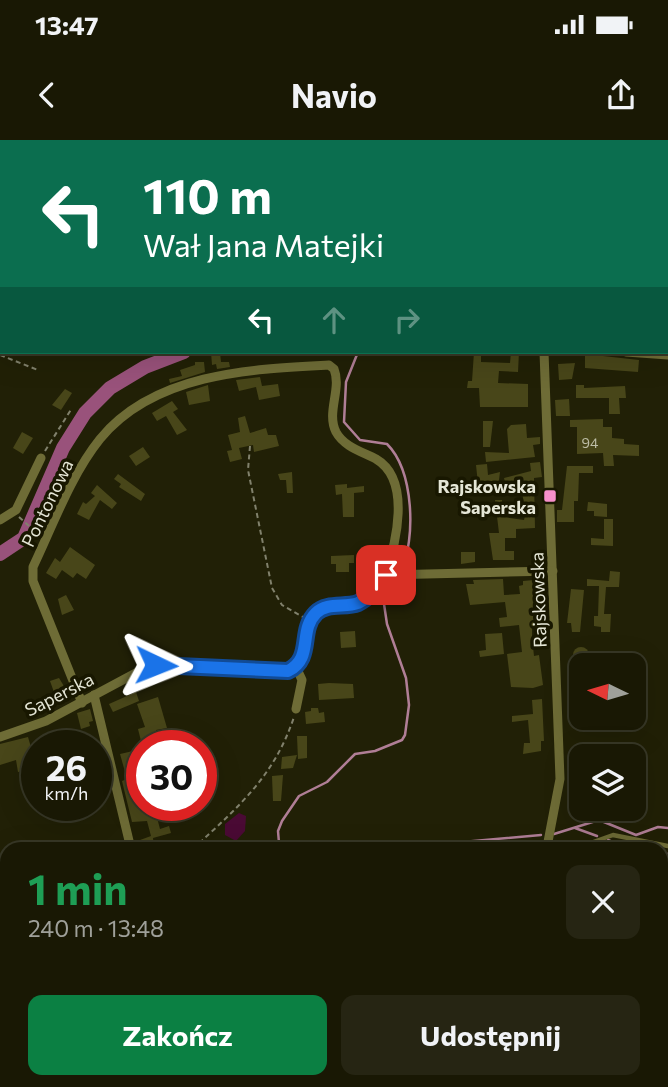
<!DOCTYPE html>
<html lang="pl">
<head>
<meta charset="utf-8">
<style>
  body { margin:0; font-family:Commissioner,sans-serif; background:#262513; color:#f1f3f6; height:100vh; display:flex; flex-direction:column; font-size:26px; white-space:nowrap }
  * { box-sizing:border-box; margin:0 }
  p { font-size:23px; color:#9fa09a }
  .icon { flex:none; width:38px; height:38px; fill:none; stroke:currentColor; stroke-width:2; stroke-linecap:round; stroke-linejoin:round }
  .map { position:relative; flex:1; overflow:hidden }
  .side { position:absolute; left:0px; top:702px; width:668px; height:247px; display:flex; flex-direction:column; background:#191804; border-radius:21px 21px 0 0; box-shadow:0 7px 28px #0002,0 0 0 2px #373726 }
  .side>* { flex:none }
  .hud { position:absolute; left:0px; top:0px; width:668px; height:214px; box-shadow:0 7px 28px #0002,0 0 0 2px #373726; background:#0b6e4f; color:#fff; overflow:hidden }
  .needle { width:46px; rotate:275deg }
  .fabs { position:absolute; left:569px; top:513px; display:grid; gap:14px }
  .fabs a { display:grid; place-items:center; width:77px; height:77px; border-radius:14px; background:#191804; box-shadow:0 7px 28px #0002,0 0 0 2px #373726; font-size:35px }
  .speed { position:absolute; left:21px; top:590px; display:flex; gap:14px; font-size:35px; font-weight:700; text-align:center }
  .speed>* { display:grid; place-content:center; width:91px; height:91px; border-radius:50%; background:#191804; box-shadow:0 7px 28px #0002,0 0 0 2px #373726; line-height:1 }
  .speed small { font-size:18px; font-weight:400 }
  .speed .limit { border:10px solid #d22; background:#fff; color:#111 }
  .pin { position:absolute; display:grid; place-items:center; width:60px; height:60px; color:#fff; margin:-30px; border-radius:14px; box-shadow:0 4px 10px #0006 }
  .me { position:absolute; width:77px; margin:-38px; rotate:92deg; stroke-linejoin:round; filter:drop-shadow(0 0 5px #0008) }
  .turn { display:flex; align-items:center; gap:24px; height:147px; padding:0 28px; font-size:32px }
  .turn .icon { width:91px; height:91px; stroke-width:2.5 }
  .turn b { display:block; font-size:49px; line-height:60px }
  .lanes { display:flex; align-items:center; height:66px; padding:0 28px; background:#0003; justify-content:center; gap:35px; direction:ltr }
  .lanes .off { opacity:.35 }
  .round { display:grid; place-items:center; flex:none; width:74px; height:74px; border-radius:14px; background:#262513 }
  .headline { display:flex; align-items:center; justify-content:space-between; height:119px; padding:0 28px }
  h1 { font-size:42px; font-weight:700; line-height:52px; color:#1e9e55 }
  .cta { display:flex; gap:14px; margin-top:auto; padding:14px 28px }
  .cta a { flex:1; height:80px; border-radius:14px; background:#0b8043; color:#fff; font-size:28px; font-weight:700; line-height:80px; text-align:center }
  .cta a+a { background:#262513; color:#f1f3f6 }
  .status { display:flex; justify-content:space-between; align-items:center; height:49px; padding:0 35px; background:#191804; direction:ltr }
  .status svg { height:19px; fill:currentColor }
  header { display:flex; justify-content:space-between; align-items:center; height:91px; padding:0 28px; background:#191804; font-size:32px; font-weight:700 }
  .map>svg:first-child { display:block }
  .green { fill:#4a0a34 }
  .water { fill:#99527b; stroke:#b07e96; stroke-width:2 }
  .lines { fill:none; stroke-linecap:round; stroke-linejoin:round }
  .stream { stroke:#b07e96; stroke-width:2.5 }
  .river { stroke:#99527b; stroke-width:14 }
  .building { fill:#484619 }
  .path { stroke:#81816c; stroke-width:2; stroke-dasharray:5 3.5; stroke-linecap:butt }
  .service { stroke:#6e6c36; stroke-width:4.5 }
  .minor { stroke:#6e6c36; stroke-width:9 }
  .route-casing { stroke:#114b97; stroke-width:18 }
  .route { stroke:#1a73e8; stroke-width:12 }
  .poi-dot { fill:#f890cb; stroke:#181700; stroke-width:2.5 }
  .labels { text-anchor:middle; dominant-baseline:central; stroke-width:7; stroke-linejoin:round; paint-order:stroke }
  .number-label { font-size:14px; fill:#bebea7 }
  .poi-label { font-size:18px; font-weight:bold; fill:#e5e6d6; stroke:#181700; text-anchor:end }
  .street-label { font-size:18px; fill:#e5e6d6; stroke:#181700 }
</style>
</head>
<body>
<div class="status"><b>13:47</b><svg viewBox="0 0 49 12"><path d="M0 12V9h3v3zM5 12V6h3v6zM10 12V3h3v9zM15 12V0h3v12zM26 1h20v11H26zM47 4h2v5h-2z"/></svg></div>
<header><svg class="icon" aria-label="back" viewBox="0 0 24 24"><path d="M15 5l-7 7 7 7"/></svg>Navio<svg class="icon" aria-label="share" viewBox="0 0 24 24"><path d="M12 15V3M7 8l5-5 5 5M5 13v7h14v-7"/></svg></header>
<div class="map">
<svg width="668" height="947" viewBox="0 0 668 947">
  <rect width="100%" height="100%" fill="#212006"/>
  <g class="green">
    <polygon points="239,673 246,676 245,691 236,701 225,695 225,684"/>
    <polygon points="662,737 668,738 668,947 616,947 593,942 662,942"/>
  </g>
  <g class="water">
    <polygon points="7,817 7,884 0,886 0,818"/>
    <polygon points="467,942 593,942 616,947 476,947"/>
  </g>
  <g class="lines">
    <g class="stream">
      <path d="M 358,212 L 346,242 L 344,282 L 360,300 L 387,304 C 414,331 416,398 401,432"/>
      <polyline points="575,688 597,696"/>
      <polyline points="554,694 599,680 636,695 658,687 668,688"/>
      <polyline points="608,700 629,709"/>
      <polyline points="289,709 279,703 278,691 282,681 299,656 327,642 355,614 375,611 402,600 405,595 409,565 406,538 387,484 384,464 388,452 398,438"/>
      <polyline points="384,709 541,695"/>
      <polyline points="662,714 668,714"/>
    </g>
    <g class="river">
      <polyline points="426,2 430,0"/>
      <polyline points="0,414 24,398 63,308 85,273 110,248 145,227 184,212"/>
    </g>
  </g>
  <g class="building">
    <polygon points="211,212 220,212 221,222 229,222 230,227 217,229 216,224 212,225"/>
    <polygon points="474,212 481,212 481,222 510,223 511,212 519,212 518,232 499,231 498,243 528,244 528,267 480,267 479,248 467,248 468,241 472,241"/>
    <polygon points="585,214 639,220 638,232 585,228"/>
    <polygon points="195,222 204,222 205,232 170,243 169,239 182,236 180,230 195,225"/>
    <polygon points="575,223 572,239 559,240 558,224"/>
    <polygon points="260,237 262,246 278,244 280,256 259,260 256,247 239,251 236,240"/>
    <polygon points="208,245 210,261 189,265 186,252"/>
    <polygon points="576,245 584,245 584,248 625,246 626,258 619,258 620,274 609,274 609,258 576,258"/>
    <polygon points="65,249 72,253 61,270 52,265"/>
    <polygon points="569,259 570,276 556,276 555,260"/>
    <polygon points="172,261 178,269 173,272 187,290 177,295 166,276 157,281 152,273"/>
    <polygon points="245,276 250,293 266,288 268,295 276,295 279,306 254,312 253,305 239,308 242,319 230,322 227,311 232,310 228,295 240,292 238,278"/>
    <polygon points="603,279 603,287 612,287 612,298 624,299 624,304 639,305 639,316 613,315 614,326 604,326 603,313 577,314 577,287 570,287 570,280"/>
    <polygon points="483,281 493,281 490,307 483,307"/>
    <polygon points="526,284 527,298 540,297 540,304 533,305 535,317 486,322 485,312 509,313 507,289 511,285"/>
    <polygon points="22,292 33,298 23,314 13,308"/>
    <polygon points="143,307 150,317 136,326 129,316"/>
    <polygon points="540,322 542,337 534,338 535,388 516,389 516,398 505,398 505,411 514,411 514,420 493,420 489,393 499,393 495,360 502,360 503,377 524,380 525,376 521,340 505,342 504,338 531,331 530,323"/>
    <polygon points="487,324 488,335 500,332 498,348 490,349 489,343 478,344 476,325"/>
    <polygon points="567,326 593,326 593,333 579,333 578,361 574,361 574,382 557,382 557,370 562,370"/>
    <polygon points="292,332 293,353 287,353 286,340 280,340 278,334"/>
    <polygon points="118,334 145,354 141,361 119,347 121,344 114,339"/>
    <polygon points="347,344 347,348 364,346 364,352 354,353 354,377 343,377 342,354 336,355 335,345"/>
    <polygon points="97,345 117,363 112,369 100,360 89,380 77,374 83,362 86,364 95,356 91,353"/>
    <polygon points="588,362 607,364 607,377 594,376 594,371 587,371"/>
    <polygon points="604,379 613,379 613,406 591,405 591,398 604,399"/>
    <polygon points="70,407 95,425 86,439 77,433 73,438 62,430 56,439 46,433 55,418 60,422"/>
    <polygon points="461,412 475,412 475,422 461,424"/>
    <polygon points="354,415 354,423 349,423 349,432 336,432 336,424 331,424 331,416"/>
    <polygon points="610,431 620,432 619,447 606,447 604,474 611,474 610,492 601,492 601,487 594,486 594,476 598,476 599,446 587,446 587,439 609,441"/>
    <polygon points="503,439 504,455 520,454 519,446 523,445 523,441 534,440 538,485 532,486 532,498 534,516 539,515 543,545 533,548 511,547 507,514 522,512 519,485 500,487 499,478 507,477 505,462 470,465 466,444 474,444 473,440"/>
    <polygon points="571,449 584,450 580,492 572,492 571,483 567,483"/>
    <polygon points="66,455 74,470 62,475 58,459"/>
    <polygon points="355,491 356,507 341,508 340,492"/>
    <polygon points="502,493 504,514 480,517 479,511 486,510 485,494"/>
    <circle cx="581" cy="515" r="8"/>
    <polygon points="59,538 67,551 55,555 50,541"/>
    <polygon points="329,543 353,544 354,558 319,560 318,544"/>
    <polygon points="136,552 139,561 113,572 109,564"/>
    <polygon points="158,557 167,588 156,590 161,606 154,606 153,602 142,605 138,589 145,587 137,564"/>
    <polygon points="542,559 544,601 541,601 541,611 523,614 524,603 530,603 528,580 512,582 512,576 533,574 532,560"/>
    <polygon points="311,568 318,568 319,573 324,572 325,582 306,584 305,572 311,571"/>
    <polygon points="90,569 93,581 89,582 90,586 81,589 77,573"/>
    <polygon points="297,596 307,596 307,618 298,619"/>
    <polygon points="28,597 37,628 18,632 16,620 0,625 0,604"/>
    <polygon points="133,611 142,633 142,665 146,672 155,670 160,689 169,686 171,693 153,698 154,707 150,709 143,709 140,700 151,696 147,681 132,682 122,641 127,639 120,614"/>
    <polygon points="297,615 293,628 281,629 282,617"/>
    <polygon points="283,635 281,661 273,661 272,636"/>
  </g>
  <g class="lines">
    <g class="path">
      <polyline points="232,2 232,0"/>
      <polyline points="0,215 38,230"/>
      <polyline points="250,306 248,330 272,448 282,465 303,477"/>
      <polyline points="45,311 72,268"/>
      <polyline points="19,377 38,394"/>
      <path d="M 193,709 C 238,667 274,637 294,577"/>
    </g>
    <g class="service">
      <polyline points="532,709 585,705 613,695 668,706"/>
      <polyline points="0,808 7,806"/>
      <polyline points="433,942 444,947"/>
      <polyline points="90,947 114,942"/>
    </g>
    <g class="minor">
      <polyline points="319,0 323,2"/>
      <polyline points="544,212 560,639 547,707"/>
      <polyline points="626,212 668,215"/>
      <polyline points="0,380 16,370 41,318"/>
      <polyline points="94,555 131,709"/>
      <path d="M 82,563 L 33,441 L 33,427 C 53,385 71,335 100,299 C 154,233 251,229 329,225 L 334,229 C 342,249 326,272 336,292 C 344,307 363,312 376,319 C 412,340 396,404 385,435"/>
      <polyline points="296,569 302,540 296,527 305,515 313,476 320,469 363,461 385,435 553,431"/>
      <polyline points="0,597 46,581 147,527 167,525 280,533 296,527"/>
    </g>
  </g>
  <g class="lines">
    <g class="route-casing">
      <path id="route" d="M 156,525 L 288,531 C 314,518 298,491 316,473 C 327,462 345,468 358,463 C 371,457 378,445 386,435"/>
    </g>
    <use href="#route" class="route"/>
  </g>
  <rect class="poi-dot" x="543" y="349" width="14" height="14" rx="3.5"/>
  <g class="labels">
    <g class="number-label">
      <text x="590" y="302">94</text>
    </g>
    <g class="poi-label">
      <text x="536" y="346">Rajskowska<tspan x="536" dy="21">Saperska</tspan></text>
    </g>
    <g class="street-label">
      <text transform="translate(47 363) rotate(-64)">Pontonowa</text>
      <text transform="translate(538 460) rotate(-92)">Rajskowska</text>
      <text transform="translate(59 554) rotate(-27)">Saperska</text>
    </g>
  </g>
</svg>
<div class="fabs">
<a><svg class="needle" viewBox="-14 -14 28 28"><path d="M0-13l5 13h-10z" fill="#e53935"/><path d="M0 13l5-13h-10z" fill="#9fa09a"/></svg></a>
<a><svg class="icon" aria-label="layers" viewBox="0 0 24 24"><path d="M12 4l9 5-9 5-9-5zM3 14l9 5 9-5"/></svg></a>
</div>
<div class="speed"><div>26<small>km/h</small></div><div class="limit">30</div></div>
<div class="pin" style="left:386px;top:435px;background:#d93025"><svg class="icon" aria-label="arrive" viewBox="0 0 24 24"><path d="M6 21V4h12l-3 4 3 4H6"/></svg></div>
<svg class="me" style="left:156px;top:525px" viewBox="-20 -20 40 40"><path d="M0-17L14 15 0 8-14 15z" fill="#1a73e8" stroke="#fff" stroke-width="4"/></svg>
<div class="hud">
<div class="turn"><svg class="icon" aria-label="left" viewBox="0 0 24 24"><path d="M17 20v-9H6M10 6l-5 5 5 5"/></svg><div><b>110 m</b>Wał Jana Matejki</div></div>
<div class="lanes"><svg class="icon" aria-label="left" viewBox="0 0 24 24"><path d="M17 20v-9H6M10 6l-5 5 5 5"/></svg><svg class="icon off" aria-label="ahead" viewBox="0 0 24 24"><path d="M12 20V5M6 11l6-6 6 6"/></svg><svg class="icon off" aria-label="right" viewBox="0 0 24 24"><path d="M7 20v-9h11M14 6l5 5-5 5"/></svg></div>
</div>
<section class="side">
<div class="headline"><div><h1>1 min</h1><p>240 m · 13:48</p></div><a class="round"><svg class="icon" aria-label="close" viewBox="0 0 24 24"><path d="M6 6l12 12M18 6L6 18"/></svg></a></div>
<div class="cta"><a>Zakończ</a><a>Udostępnij</a></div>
</section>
</div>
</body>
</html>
